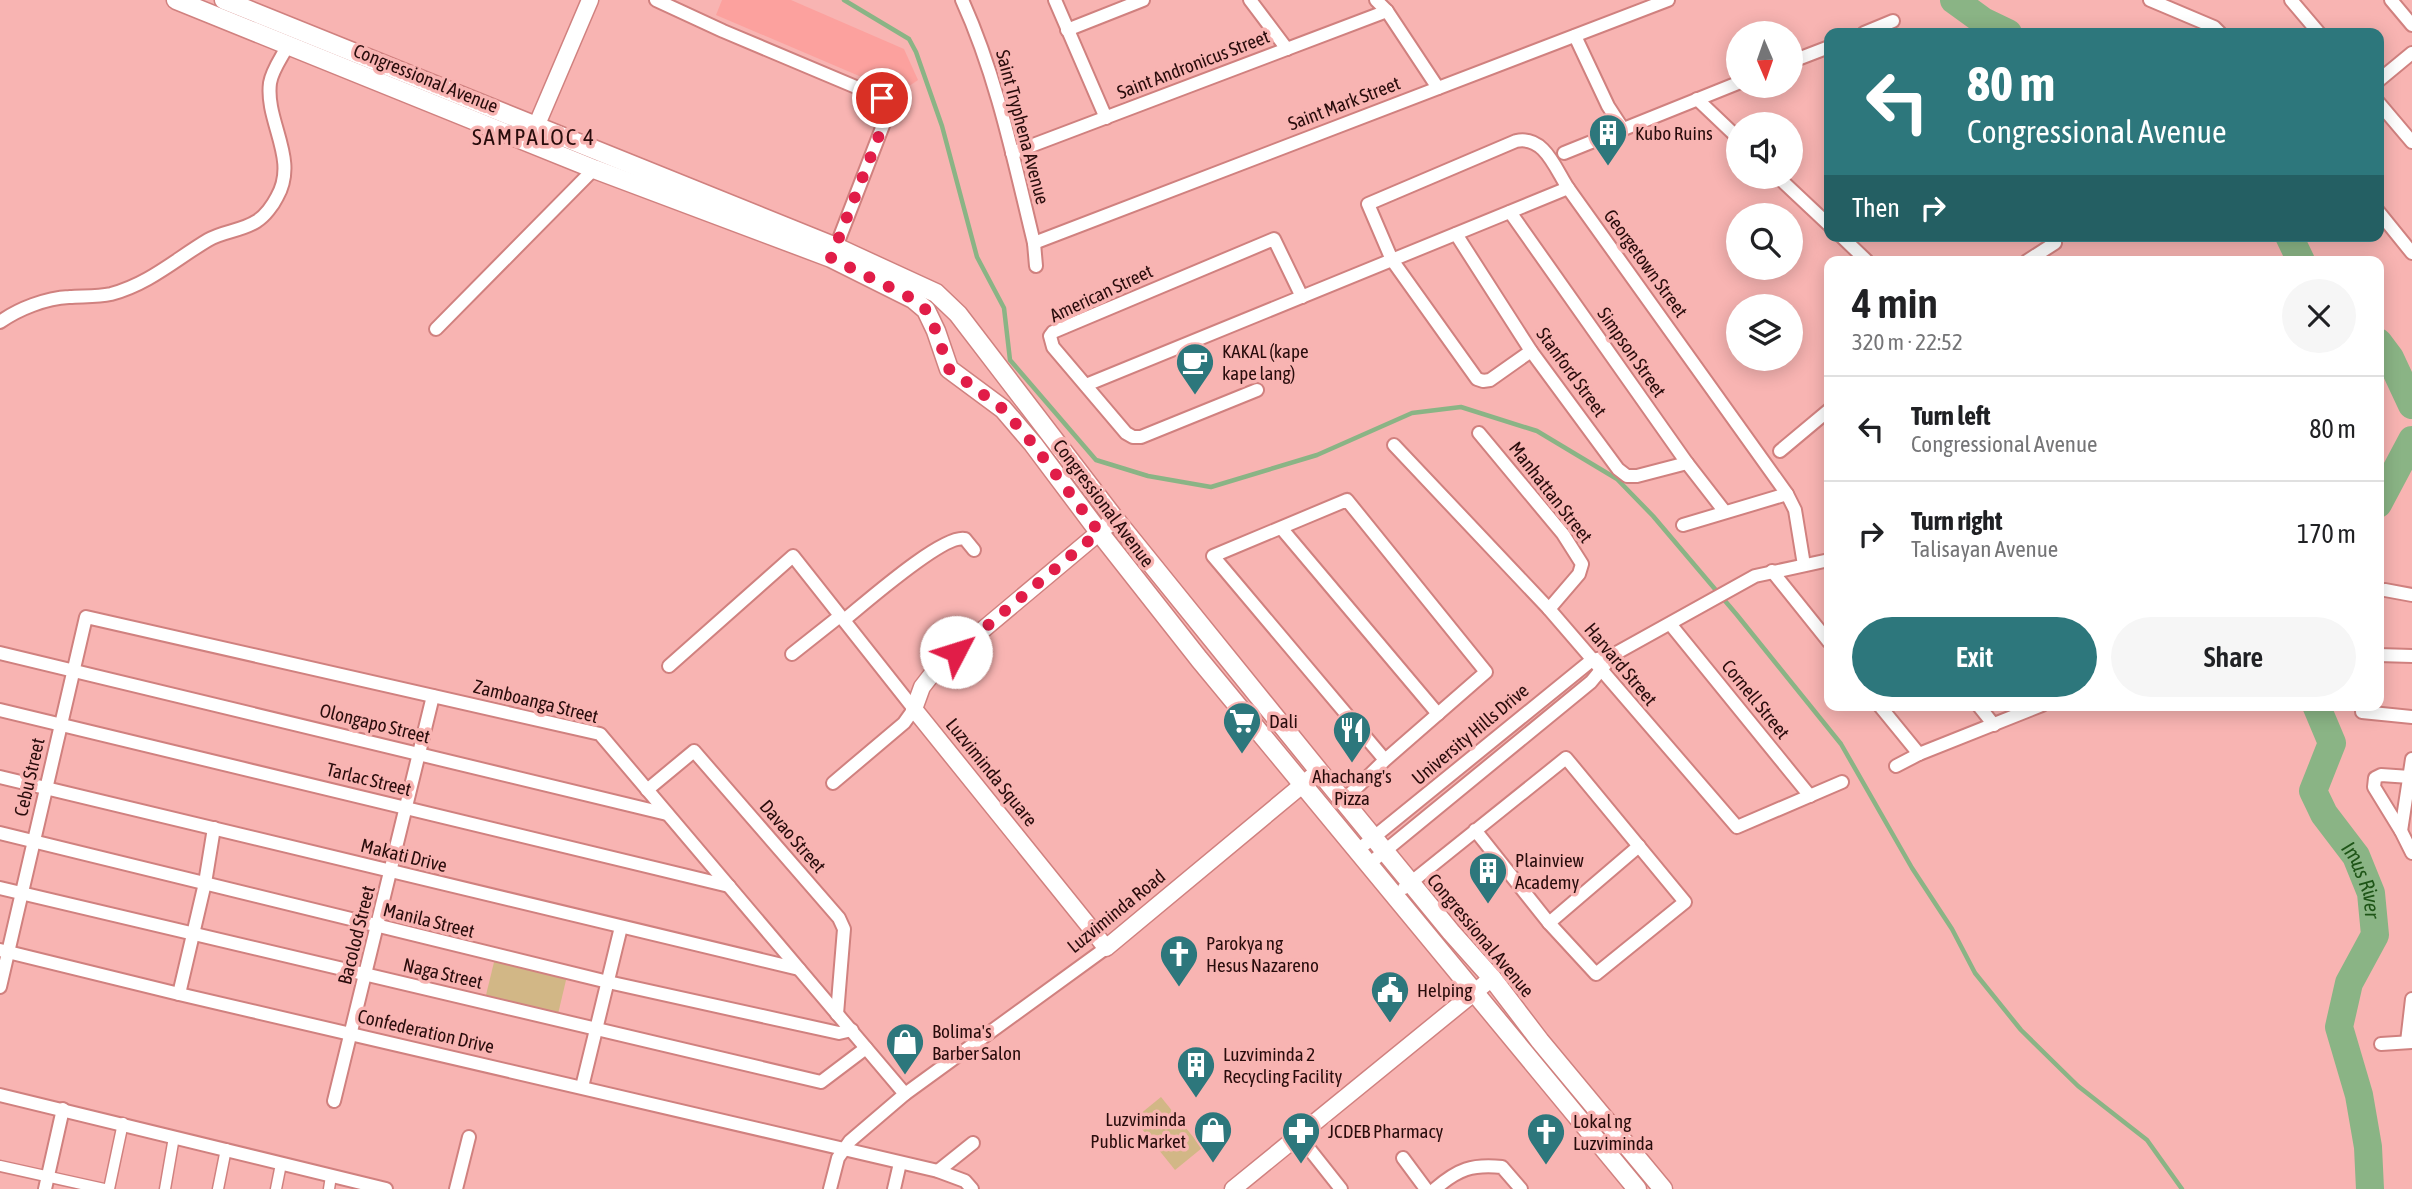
<!DOCTYPE html>
<html lang="en">
<head>
<meta charset="utf-8">
<style>
  body { margin:0; font-family:"Asap Condensed",sans-serif; background:#f6f6f6; color:#202124; height:100vh; display:flex; flex-direction:column; font-size:26px; white-space:nowrap }
  * { box-sizing:border-box; margin:0 }
  p { font-size:23px; color:#757577 }
  .icon { flex:none; width:38px; height:38px; fill:none; stroke:currentColor; stroke-width:2; stroke-linecap:round; stroke-linejoin:round }
  .map { position:relative; flex:1; overflow:hidden }
  .sheet { position:absolute; left:1824px; top:256px; width:560px; height:455px; display:flex; flex-direction:column; background:#fff; border-radius:14px; box-shadow:0 4px 18px #0003 }
  .sheet>* { flex:none }
  .banner { position:absolute; left:1824px; top:28px; width:560px; height:214px; border-radius:14px; box-shadow:0 4px 18px #0003; background:#2d777c; color:#fff; overflow:hidden }
  .needle { width:46px; rotate:178deg }
  .tools { position:absolute; left:1726px; top:21px; display:grid; gap:14px }
  .tools a { display:grid; place-items:center; width:77px; height:77px; border-radius:50%; background:#fff; box-shadow:0 4px 18px #0003; font-size:35px }
  .pin { position:absolute; display:grid; place-items:center; width:60px; height:60px; color:#fff; margin:-30px; border:4px solid #fff; border-radius:50%; box-shadow:0 2px 7px #0007 }
  .me { position:absolute; width:77px; margin:-38px; rotate:50deg; stroke-linejoin:round; filter:drop-shadow(0 0 5px #0008) }
  .turn { display:flex; align-items:center; gap:24px; height:147px; padding:0 28px; font-size:32px }
  .turn .icon { width:91px; height:91px; stroke-width:2.5 }
  .turn b { display:block; font-size:49px; line-height:60px }
  .then { display:flex; align-items:center; height:66px; padding:0 28px; background:#0003; gap:14px; font-size:26px }
  .round { display:grid; place-items:center; flex:none; width:74px; height:74px; border-radius:37px; background:#f6f6f6 }
  .overview { display:flex; align-items:center; justify-content:space-between; height:119px; padding:0 28px }
  h1 { font-size:42px; font-weight:600; line-height:52px }
  .cta { display:flex; gap:14px; margin-top:auto; padding:14px 28px }
  .cta a { flex:1; height:80px; border-radius:42px; background:#2d777c; color:#fff; font-size:28px; font-weight:600; line-height:80px; text-align:center }
  .cta a+a { background:#f6f6f6; color:#202124 }
  ul { padding:0; list-style:none }
  li { display:flex; align-items:center; gap:21px; height:105px; padding:0 28px; border-top:2px solid #e0e0e0 }
  li div { flex:1 }
  li b { display:block; font-size:26px }
  li em { font-style:normal }
  .map>svg:first-child { display:block }
  .built { fill:#fca19e }
  .green { fill:#d2b786 }
  .lines { fill:none; stroke-linecap:round; stroke-linejoin:round }
  .stream { stroke:#8ab485; stroke-width:4.5 }
  .river { stroke:#8ab485; stroke-width:28 }
  .pedestrian-casing { stroke:#d0817f; stroke-width:13 }
  .minor-casing { stroke:#d0817f; stroke-width:16 }
  .tertiary-casing { stroke:#d0817f; stroke-width:19 }
  .secondary-casing { stroke:#d0817f; stroke-width:21 }
  .pedestrian { stroke:#fff; stroke-width:10 }
  .minor { stroke:#fff; stroke-width:12 }
  .tertiary { stroke:#fff; stroke-width:16 }
  .secondary { stroke:#fff; stroke-width:18 }
  .route { stroke:#e11d48; stroke-width:12; stroke-dasharray:0 21.6 }
  .labels { text-anchor:middle; dominant-baseline:central; stroke-width:7; stroke-linejoin:round; paint-order:stroke }
  .street-label { font-size:19px; fill:#290c0c; stroke:#f8b4b2 }
  .poi-label { font-size:19px; fill:#290c0c; stroke:#f8b4b2; text-anchor:start }
  .water-label { font-size:21px; font-style:italic; fill:#1e5517; stroke:#f8b4b2 }
  .quarter-label { font-size:23px; letter-spacing:2px; fill:#290c0c; stroke:#f8b4b2 }
</style>
</head>
<body>
<div class="map">
<svg width="2412" height="1189" viewBox="0 0 2412 1189">
  <rect width="100%" height="100%" fill="#f8b4b2"/>
  <polygon class="built" points="722,0 791,0 904,49 918,80 899,93 716,15"/>
  <g class="green">
    <polygon points="495,958 567,976 558,1014 486,995"/>
    <polygon points="1161,1097 1202,1148 1175,1170 1134,1119"/>
  </g>
  <g class="lines">
    <polyline class="stream" points="844,0 909,39 916,52 942,126 977,257 1004,308 1010,360 1096,460 1148,476 1211,487 1317,455 1412,413 1461,407 1537,431 1617,479 1653,516 1737,615 1841,744 1912,868 1952,929 1975,973 2021,1030 2078,1086 2147,1140 2182,1189"/>
    <g class="river">
      <polyline points="1954,0 1983,21 2008,33"/>
      <polyline points="2289,236 2301,261"/>
      <polyline points="2378,342 2390,358 2412,405"/>
      <polyline points="2378,504 2412,440"/>
      <path id="s1" d="M 2316,705 L 2332,743 L 2313,791 L 2324,814 L 2356,856 L 2371,893 L 2375,935 L 2349,983 L 2339,1027 L 2359,1095 L 2368,1147 L 2370,1189"/>
    </g>
    <g class="pedestrian-casing">
      <g id="pedestrian">
        <polyline points="0,1166 104,1189"/>
        <polyline points="109,1189 123,1123"/>
        <polyline points="165,1189 174,1137"/>
        <polyline points="218,1189 226,1149"/>
        <polyline points="276,1189 281,1164"/>
        <polyline points="329,1189 331,1176"/>
      </g>
    </g>
    <g class="minor-casing">
      <g id="minor">
        <polyline points="656,0 723,31 882,98 888,104 887,115 834,252"/>
        <path d="M 962,0 C 997,77 1014,161 1034,243 L 1036,266"/>
        <polyline points="1055,0 1106,118"/>
        <polyline points="1250,0 1287,49"/>
        <polyline points="1376,0 1387,11 1438,88"/>
        <polyline points="2150,0 2214,27 2220,33"/>
        <polyline points="2291,0 2319,33"/>
        <polyline points="2391,0 2412,25"/>
        <polyline points="1067,30 1143,0"/>
        <polyline points="1864,33 1893,21"/>
        <polyline points="1575,36 1608,106 1623,129"/>
        <polyline points="1790,62 1829,47"/>
        <polyline points="2378,81 2412,53"/>
        <polyline points="1697,99 1738,138"/>
        <polyline points="2378,102 2412,142"/>
        <polyline points="1012,153 1387,11"/>
        <polyline points="1564,153 1738,83"/>
        <polyline points="1778,177 1829,225"/>
        <polyline points="2378,211 2412,253"/>
        <polyline points="1510,212 1687,463 1725,512"/>
        <polyline points="1456,234 1531,351 1618,469 1627,476 1637,476 1687,463"/>
        <polyline points="1841,236 1867,261"/>
        <polyline points="1034,243 1668,0"/>
        <polyline points="2027,261 2055,243"/>
        <path d="M 0,322 C 18,309 46,298 69,297 C 83,296 97,297 111,294 C 149,284 176,259 208,240 C 223,231 242,231 257,221 C 265,216 273,205 277,197 C 299,159 265,122 270,83 C 272,70 282,57 288,45"/>
        <polyline points="436,329 594,169"/>
        <path d="M 1531,351 L 1490,380 L 1483,381 L 1477,379 L 1392,260 L 1368,204 L 1516,141 C 1544,135 1555,168 1568,188 L 1787,494 L 1795,510 L 1804,565"/>
        <polyline points="1086,385 1568,188"/>
        <polyline points="1257,390 1141,437 1133,437 1126,433 1053,347 1050,336 1053,332 1274,239 1302,297"/>
        <polyline points="1479,433 1563,534 1582,564 1579,574 1549,609"/>
        <polyline points="1394,445 1549,609 1737,827 1842,782"/>
        <polyline points="1780,451 1829,410"/>
        <polyline points="1683,525 1787,494"/>
        <polyline points="1282,529 1438,714"/>
        <polyline points="1772,571 1829,642"/>
        <polyline points="2385,590 2412,595"/>
        <path d="M 844,620 C 864,604 944,533 965,539 L 974,550"/>
        <polyline points="1671,625 1810,796"/>
        <polyline points="0,653 667,814"/>
        <polyline points="792,654 840,616"/>
        <polyline points="2378,655 2412,656"/>
        <polyline points="669,666 793,556 914,709 904,723 833,783"/>
        <polyline points="1879,705 1919,754"/>
        <polyline points="1978,705 1994,725"/>
        <polyline points="0,710 729,886"/>
        <polyline points="2362,712 2412,717"/>
        <polyline points="1896,766 1919,754 2042,705"/>
        <polyline points="0,777 799,969"/>
        <polyline points="2410,777 2381,775 2375,778 2374,787 2401,831 2412,853"/>
        <polyline points="647,790 694,751 839,918 844,929 837,1014"/>
        <polyline points="1344,800 1385,760 1486,672 1347,500 1213,556 1385,760"/>
        <polyline points="2401,831 2412,759"/>
        <polyline points="0,833 608,982 839,1033 852,1030"/>
        <polyline points="1358,850 1592,660 1611,656 1755,576 1829,560"/>
        <polyline points="1369,864 1591,682 1605,665"/>
        <polyline points="0,888 821,1082 866,1048"/>
        <polyline points="1404,888 1566,758 1685,902 1596,974 1549,923 1475,830"/>
        <polyline points="1549,923 1639,846"/>
        <polyline points="0,950 179,994 938,1171 965,1181 972,1189"/>
        <polyline points="0,987 86,617 600,734 905,1094"/>
        <polyline points="179,994 205,883 214,828"/>
        <polyline points="2407,1042 2412,999"/>
        <polyline points="2381,1044 2412,1042"/>
        <polyline points="582,1087 621,927"/>
        <polyline points="0,1095 386,1189"/>
        <polyline points="334,1101 433,696"/>
        <polyline points="1299,1136 1341,1189"/>
        <polyline points="1403,1158 1426,1189"/>
        <polyline points="938,1171 973,1143"/>
        <polyline points="45,1189 63,1109"/>
        <polyline points="456,1189 469,1137"/>
        <polyline points="830,1189 838,1158 850,1141 905,1094 1106,948"/>
        <polyline points="894,1189 900,1163"/>
        <path d="M 1435,1189 C 1458,1169 1472,1164 1502,1167 L 1521,1189"/>
      </g>
    </g>
    <g class="tertiary-casing">
      <g id="tertiary">
        <polyline points="532,136 590,0"/>
        <polyline points="1115,519 936,669 922,687 914,709 1093,931 1106,948 1319,771"/>
        <polyline points="1233,1189 1492,978"/>
      </g>
    </g>
    <g class="secondary-casing">
      <g id="secondary">
        <polyline points="176,0 594,169 831,258 913,299 926,310 936,331 949,369 1003,409 1033,444 1099,532 1199,659 1637,1189"/>
        <polyline points="224,0 836,247 936,293 958,314 1115,519 1319,771 1451,932 1492,978 1540,1041 1663,1189"/>
      </g>
    </g>
    <use href="#pedestrian" class="pedestrian"/>
    <use href="#minor" class="minor"/>
    <use href="#tertiary" class="tertiary"/>
    <use href="#secondary" class="secondary"/>
  </g>
  <g class="lines">
    <polyline class="route" points="882,98 888,104 887,115 831,258 913,299 926,310 936,331 949,369 1003,409 1033,444 1099,532 956,652"/>
  </g>
  <defs>
    <g id="building-pin" transform="scale(2.0125)"><path d="M0 17L-7.5 6A9.5 9.5 0 1 1 7.5 6Z" fill="#2d777c" stroke="#f8b4b2"/><path d="M-4-6H4V6H1V3H-1V6H-4ZM-2.5-4.3h1.7v1.8h-1.7ZM.8-4.3h1.7v1.8H.8ZM-2.5-1h1.7V.8h-1.7ZM.8-1h1.7V.8H.8Z" fill="#fff"/></g>
    <g id="cafe-pin" transform="scale(2.0125)"><path d="M0 17L-7.5 6A9.5 9.5 0 1 1 7.5 6Z" fill="#2d777c" stroke="#f8b4b2"/><path d="M-5.5-4.5H6V0H3Q3 3.5 0 3.5H-2.5Q-5.5 3.5-5.5 0ZM3-3.2v2h1.7v-2ZM-6 4.5H4V6H-6Z" fill="#fff"/></g>
    <g id="supermarket-pin" transform="scale(2.0125)"><path d="M0 17L-7.5 6A9.5 9.5 0 1 1 7.5 6Z" fill="#2d777c" stroke="#f8b4b2"/><path d="M-6-5.5h2.5l.6 2H6L4.5 2H-2.5L-4.4-4H-6ZM-1.5 3.2a1.3 1.3 0 1 0 .1 0ZM3 3.2a1.3 1.3 0 1 0 .1 0Z" fill="#fff"/></g>
    <g id="restaurant-pin" transform="scale(2.0125)"><path d="M0 17L-7.5 6A9.5 9.5 0 1 1 7.5 6Z" fill="#2d777c" stroke="#f8b4b2"/><path d="M-5-6h1v4h1v-4h1v4h1v-4h1v5L-1.5 .5V6h-2V.5L-5-1ZM5-6V6H3V1.5H1.5Q1.5-4 5-6Z" fill="#fff"/></g>
    <g id="church-pin" transform="scale(2.0125)"><path d="M0 17L-7.5 6A9.5 9.5 0 1 1 7.5 6Z" fill="#2d777c" stroke="#f8b4b2"/><path d="M-1.2-6h2.4v3.5h3.3v2.4h-3.3V6h-2.4V-.1h-3.3v-2.4h3.3Z" fill="#fff"/></g>
    <g id="civic-pin" transform="scale(2.0125)"><path d="M0 17L-7.5 6A9.5 9.5 0 1 1 7.5 6Z" fill="#2d777c" stroke="#f8b4b2"/><path d="M-.6-6.5H3V-4.5H.6V-3L4-1V1h2V6H-6V1h2V-1L-.6-3ZM-1.2 2.5V6h2.4V2.5Z" fill="#fff"/></g>
    <g id="shop-pin" transform="scale(2.0125)"><path d="M0 17L-7.5 6A9.5 9.5 0 1 1 7.5 6Z" fill="#2d777c" stroke="#f8b4b2"/><path d="M-5-2.5h2.3a2.7 3.5 0 0 1 5.4 0H5L5.5 6h-11ZM-1.5-2.5h3a1.5 2.3 0 0 0-3 0Z" fill="#fff"/></g>
    <g id="pharmacy-pin" transform="scale(2.0125)"><path d="M0 17L-7.5 6A9.5 9.5 0 1 1 7.5 6Z" fill="#2d777c" stroke="#f8b4b2"/><path d="M-2-6h4v4h4v4h-4v4h-4v-4h-4v-4h4Z" fill="#fff"/></g>
  </defs>
  <g fill-rule="evenodd">
    <use href="#building-pin" x="1608" y="133"/>
    <use href="#cafe-pin" x="1195" y="362"/>
    <use href="#supermarket-pin" x="1242" y="721"/>
    <use href="#restaurant-pin" x="1352" y="730"/>
    <use href="#building-pin" x="1488" y="871"/>
    <use href="#church-pin" x="1179" y="954"/>
    <use href="#civic-pin" x="1390" y="990"/>
    <use href="#shop-pin" x="905" y="1042"/>
    <use href="#building-pin" x="1196" y="1065"/>
    <use href="#shop-pin" x="1213" y="1130"/>
    <use href="#pharmacy-pin" x="1301" y="1131"/>
    <use href="#church-pin" x="1546" y="1132"/>
  </g>
  <g class="labels">
    <g class="street-label">
      <text transform="translate(1193 64) rotate(-21)">Saint Andronicus Street</text>
      <text transform="translate(426 78) rotate(22)">Congressional Avenue</text>
      <text transform="translate(1344 103) rotate(-21)">Saint Mark Street</text>
      <text transform="translate(1023 127) rotate(75)">Saint Tryphena Avenue</text>
      <text transform="translate(1646 263) rotate(54)">Georgetown Street</text>
      <text transform="translate(1101 293) rotate(-25)">American Street</text>
      <text transform="translate(1632 352) rotate(55)">Simpson Street</text>
      <text transform="translate(1572 372) rotate(54)">Stanford Street</text>
      <text transform="translate(1551 492) rotate(52)">Manhattan Street</text>
      <text transform="translate(1104 503) rotate(53)">Congressional Avenue</text>
      <text transform="translate(1621 664) rotate(50)">Harvard Street</text>
      <text transform="translate(1756 699) rotate(51)">Cornell Street</text>
      <text transform="translate(536 701) rotate(14)">Zamboanga Street</text>
      <text transform="translate(375 723) rotate(14)">Olongapo Street</text>
      <text transform="translate(1470 734) rotate(-40)">University Hills Drive</text>
      <text transform="translate(992 772) rotate(51)">Luzviminda Square</text>
      <text transform="translate(29 777) rotate(-77)">Cebu Street</text>
      <text transform="translate(369 779) rotate(14)">Tarlac Street</text>
      <text transform="translate(793 836) rotate(49)">Davao Street</text>
      <text transform="translate(404 855) rotate(14)">Makati Drive</text>
      <text transform="translate(1116 911) rotate(-39)">Luzviminda Road</text>
      <text transform="translate(429 920) rotate(14)">Manila Street</text>
      <text transform="translate(356 935) rotate(-76)">Bacolod Street</text>
      <text transform="translate(1481 935) rotate(50)">Congressional Avenue</text>
      <text transform="translate(443 973) rotate(13)">Naga Street</text>
      <text transform="translate(426 1031) rotate(13)">Confederation Drive</text>
    </g>
    <g class="poi-label">
      <text x="1635" y="133">Kubo Ruins</text>
      <text x="1222" y="351">KAKAL (kape<tspan x="1222" dy="22">kape lang)</tspan></text>
      <text x="1269" y="721">Dali</text>
      <text x="1352" y="776" text-anchor="middle">Ahachang's<tspan x="1352" dy="22">Pizza</tspan></text>
      <text x="1515" y="860">Plainview<tspan x="1515" dy="22">Academy</tspan></text>
      <text x="1206" y="943">Parokya ng<tspan x="1206" dy="22">Hesus Nazareno</tspan></text>
      <text x="1417" y="990">Helping</text>
      <text x="932" y="1031">Bolima's<tspan x="932" dy="22">Barber Salon</tspan></text>
      <text x="1223" y="1054">Luzviminda 2<tspan x="1223" dy="22">Recycling Facility</tspan></text>
      <text x="1186" y="1119" text-anchor="end">Luzviminda<tspan x="1186" dy="22">Public Market</tspan></text>
      <text x="1573" y="1121">Lokal ng<tspan x="1573" dy="22">Luzviminda</tspan></text>
      <text x="1328" y="1131">JCDEB Pharmacy</text>
    </g>
    <g class="water-label">
      <text stroke="none"><textPath href="#s1" startOffset="196">Imus River</textPath></text>
    </g>
    <g class="quarter-label">
      <text x="534" y="137">SAMPALOC 4</text>
    </g>
  </g>
</svg>
<div class="tools">
<a><svg class="needle" viewBox="-14 -14 28 28"><path d="M0-13l5 13h-10z" fill="#e53935"/><path d="M0 13l5-13h-10z" fill="#757577"/></svg></a>
<a><svg class="icon" aria-label="sound" viewBox="0 0 24 24"><path d="M4 9h4l5-4v14l-5-4H4zM17 9q2 3 0 6"/></svg></a>
<a><svg class="icon" aria-label="search" viewBox="0 0 24 24"><circle cx="10" cy="10" r="6"/><path d="M15 15l6 6"/></svg></a>
<a><svg class="icon" aria-label="layers" viewBox="0 0 24 24"><path d="M12 4l9 5-9 5-9-5zM3 14l9 5 9-5"/></svg></a>
</div>
<div class="pin" style="left:882px;top:98px;background:#d93025"><svg class="icon" aria-label="arrive" viewBox="0 0 24 24"><path d="M6 21V4h12l-3 4 3 4H6"/></svg></div>
<svg class="me" style="left:956px;top:652px" viewBox="-20 -20 40 40"><circle r="19" fill="#fff"/><path d="M0-13L10 11 0 6-10 11z" fill="#e11d48"/></svg>
<div class="banner">
<div class="turn"><svg class="icon" aria-label="left" viewBox="0 0 24 24"><path d="M17 20v-9H6M10 6l-5 5 5 5"/></svg><div><b>80 m</b>Congressional Avenue</div></div>
<div class="then">Then<svg class="icon" aria-label="right" viewBox="0 0 24 24"><path d="M7 20v-9h11M14 6l5 5-5 5"/></svg></div>
</div>
<section class="sheet">
<div class="overview"><div><h1>4 min</h1><p>320 m · 22:52</p></div><a class="round"><svg class="icon" aria-label="close" viewBox="0 0 24 24"><path d="M6 6l12 12M18 6L6 18"/></svg></a></div>
<ul>
<li><svg class="icon" aria-label="left" viewBox="0 0 24 24"><path d="M17 20v-9H6M10 6l-5 5 5 5"/></svg><div><b>Turn left</b><p>Congressional Avenue</p></div><em>80 m</em></li>
<li><svg class="icon" aria-label="right" viewBox="0 0 24 24"><path d="M7 20v-9h11M14 6l5 5-5 5"/></svg><div><b>Turn right</b><p>Talisayan Avenue</p></div><em>170 m</em></li>
</ul>
<div class="cta"><a>Exit</a><a>Share</a></div>
</section>
</div>
</body>
</html>
